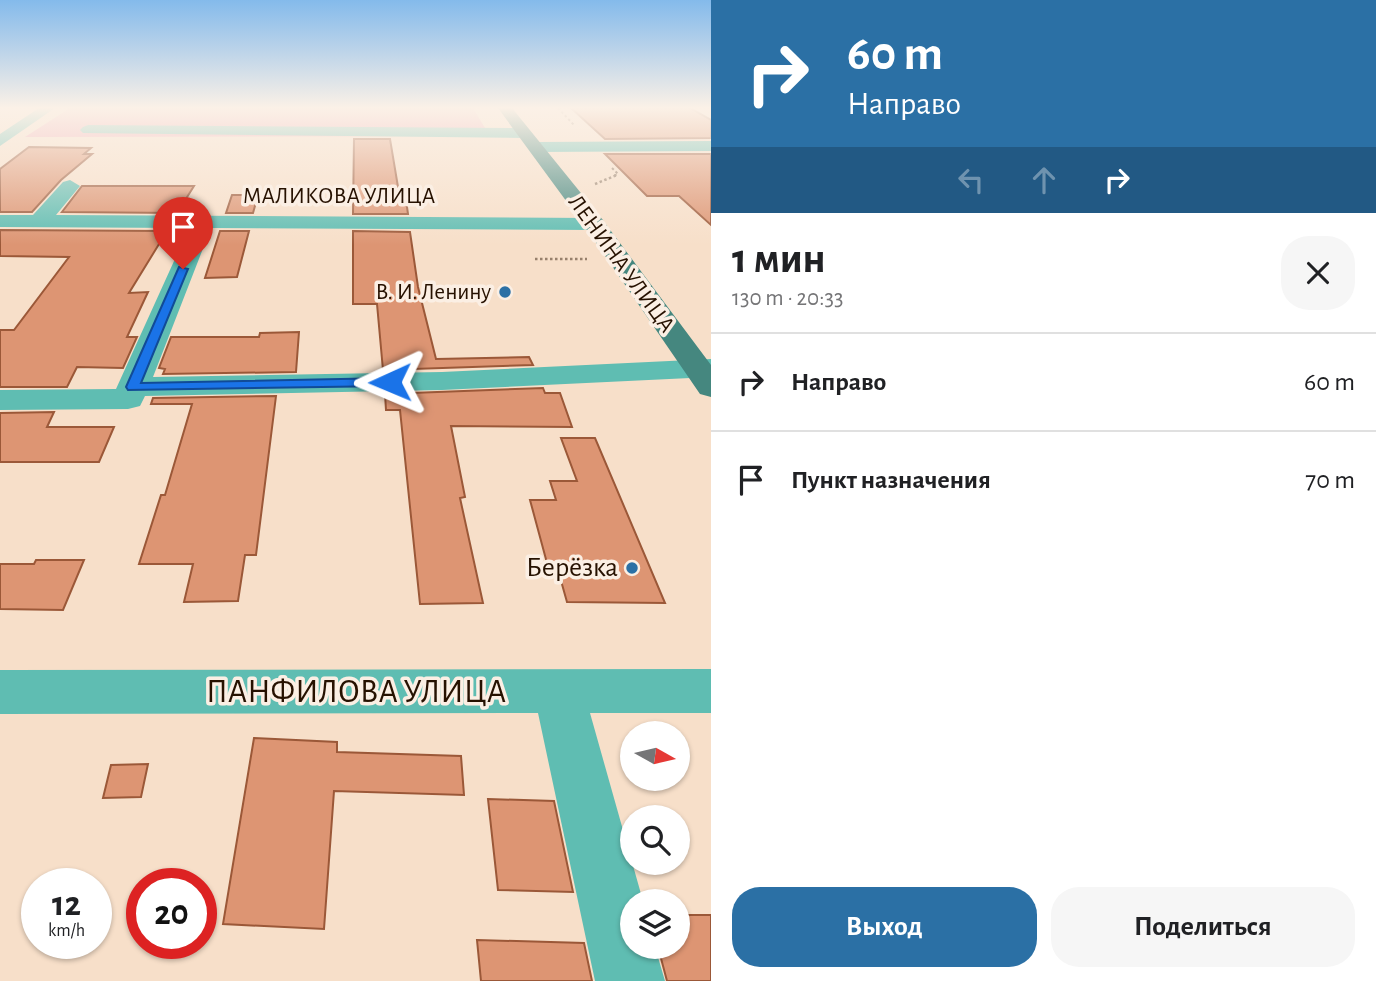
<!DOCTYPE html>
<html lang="ru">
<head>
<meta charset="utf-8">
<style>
  body { margin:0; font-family:"Alegreya Sans",sans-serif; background:#f6f6f6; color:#202124; height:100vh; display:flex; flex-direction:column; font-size:26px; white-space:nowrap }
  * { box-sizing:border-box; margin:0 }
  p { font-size:23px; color:#757577 }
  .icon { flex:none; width:38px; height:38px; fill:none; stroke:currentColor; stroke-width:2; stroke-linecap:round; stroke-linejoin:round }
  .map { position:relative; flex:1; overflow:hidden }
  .panel { display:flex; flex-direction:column; background:#fff; width:665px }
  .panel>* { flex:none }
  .hud { background:#2b70a5; color:#fff; overflow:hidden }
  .needle { width:46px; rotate:98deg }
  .controls { position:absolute; left:620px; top:721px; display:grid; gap:14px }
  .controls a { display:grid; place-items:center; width:70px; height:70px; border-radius:50%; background:#fff; box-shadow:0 2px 5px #0004; font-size:35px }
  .speed { position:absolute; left:21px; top:868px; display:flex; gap:14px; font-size:35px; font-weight:700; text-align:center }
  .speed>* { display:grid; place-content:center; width:91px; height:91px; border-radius:50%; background:#fff; box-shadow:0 2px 5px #0004; line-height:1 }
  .speed small { font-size:18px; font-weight:400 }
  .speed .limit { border:10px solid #d22; background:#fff; color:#111 }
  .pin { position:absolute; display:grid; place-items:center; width:60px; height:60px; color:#fff; margin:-72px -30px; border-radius:50% 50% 50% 0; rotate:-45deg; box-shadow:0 0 7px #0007 }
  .pin .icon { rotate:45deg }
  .me { position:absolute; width:77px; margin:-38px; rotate:269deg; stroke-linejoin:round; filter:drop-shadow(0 0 5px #0008) }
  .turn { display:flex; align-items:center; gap:24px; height:147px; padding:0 21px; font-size:32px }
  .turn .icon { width:91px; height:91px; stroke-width:2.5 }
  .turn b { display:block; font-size:49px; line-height:60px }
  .lanes { display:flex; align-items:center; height:66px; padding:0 21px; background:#0003; justify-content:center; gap:35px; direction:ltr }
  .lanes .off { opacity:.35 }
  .round { display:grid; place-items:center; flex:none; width:74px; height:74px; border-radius:28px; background:#f6f6f6 }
  .head { display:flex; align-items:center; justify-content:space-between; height:119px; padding:0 21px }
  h1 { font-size:42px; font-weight:600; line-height:52px }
  .action { display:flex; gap:14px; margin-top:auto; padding:14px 21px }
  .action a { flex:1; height:80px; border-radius:28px; background:#2b70a5; color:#fff; font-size:28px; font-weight:600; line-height:80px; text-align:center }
  .action a+a { background:#f6f6f6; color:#202124 }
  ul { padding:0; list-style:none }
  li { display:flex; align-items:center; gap:21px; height:98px; padding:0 21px; border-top:2px solid #e0e0e0 }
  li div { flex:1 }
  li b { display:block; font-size:26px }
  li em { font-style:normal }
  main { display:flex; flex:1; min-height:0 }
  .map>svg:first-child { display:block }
  .green { fill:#f1a5b5 }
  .building { fill:#dd9573; stroke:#9b5838; stroke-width:2 }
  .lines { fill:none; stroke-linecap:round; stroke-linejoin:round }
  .path-far1 { stroke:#97806c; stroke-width:2; stroke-dasharray:2.5 2.5; stroke-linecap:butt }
  .path { stroke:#97806c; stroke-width:2.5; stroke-dasharray:2.5 2.5; stroke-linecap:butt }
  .minor { fill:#5fbdb2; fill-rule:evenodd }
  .major { fill:#45877f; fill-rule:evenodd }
  .route { fill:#1a73e8; stroke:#114b97; stroke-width:2 }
  .poi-dot { fill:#2b70a5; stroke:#fbefe4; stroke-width:2.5 }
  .labels { text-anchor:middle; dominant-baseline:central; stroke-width:7; stroke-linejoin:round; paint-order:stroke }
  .far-street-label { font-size:23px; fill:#261100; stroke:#fbefe4 }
  .far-poi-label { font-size:23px; fill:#261100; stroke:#fbefe4; text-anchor:end }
  .poi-label { font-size:28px; fill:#261100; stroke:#fbefe4; text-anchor:end }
  .near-street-label { font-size:33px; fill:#261100; stroke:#fbefe4 }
</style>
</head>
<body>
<main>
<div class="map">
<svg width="711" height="981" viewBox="0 0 711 981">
  <rect width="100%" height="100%" fill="#f7dfc9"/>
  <polygon class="green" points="70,108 473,108 485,128 469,136 25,137"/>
  <g class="building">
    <polygon points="571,108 690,108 711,120 711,138 605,139"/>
    <polygon points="354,139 390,139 399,193 405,193 408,214 353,214"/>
    <polygon points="29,147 91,148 84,154 92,154 61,180 32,212 0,212 0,169"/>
    <polygon points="605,154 711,154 711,225 679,196 647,196"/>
    <polygon points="82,186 194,186 177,213 62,212"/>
    <polygon points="232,195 258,195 253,213 226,213"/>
    <polygon points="0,230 167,231 129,293 148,292 127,337 137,337 123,368 77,367 67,387 0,387 0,330 14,330 69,257 0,256"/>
    <polygon points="220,231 249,231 237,277 205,278"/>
    <polygon points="353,231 410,232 418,287 436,359 529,357 533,365 383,370 377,304 353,304"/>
    <polygon points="299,332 296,372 163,374 165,369 159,368 171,337 259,337 260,333"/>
    <polygon points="543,388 545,393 560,393 572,427 451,426 465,497 460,498 483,603 420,604 400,410 386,410 385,394"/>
    <polygon points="276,396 256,555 245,555 238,601 184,602 193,564 139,564 161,495 165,495 192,404 151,404 153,398"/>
    <polygon points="54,412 47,427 114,427 99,462 0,462 0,413"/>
    <polygon points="561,438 595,438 665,603 567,602 556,563 547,563 530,500 556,500 550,481 577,481"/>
    <polygon points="36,560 84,560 63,610 0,609 0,564 34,564"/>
    <polygon points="254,738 337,742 337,752 461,756 464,795 334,791 324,929 223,924"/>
    <polygon points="148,764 141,797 103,798 111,765"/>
    <polygon points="488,799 554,801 573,892 498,890"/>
    <polygon points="677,915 711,915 711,981 667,981 658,947 677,947"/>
    <polygon points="477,940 584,943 592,981 481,981"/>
  </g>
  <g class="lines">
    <g class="path-far1">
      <polyline points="558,108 574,125"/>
      <polyline points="612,168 618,174 613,176"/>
    </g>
    <g class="path">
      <polyline points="595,184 617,175"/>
      <polyline points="535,259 587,259"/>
    </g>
    <g class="minor">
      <polygon points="39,108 55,108 0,146 0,134"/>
      <polygon points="88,125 524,128 532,133 524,138 83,133 80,130 83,127"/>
      <polygon points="711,141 711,151 535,152 527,147 535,142"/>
      <polygon points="70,180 80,186 56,215 594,218 602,219 605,224 602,229 594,230 211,228 153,377 442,372 711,359 711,377 442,390 145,396 140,406 128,409 0,410 0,390 116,389 189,228 0,227 0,215 33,215 63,182"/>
      <polygon points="711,669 711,713 590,713 643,901 632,901 632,947 655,947 665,981 595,981 538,713 0,714 0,670"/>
    </g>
    <polygon class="major" points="498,108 512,108 602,219 711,365 711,397 700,394 586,228"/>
  </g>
  <linearGradient id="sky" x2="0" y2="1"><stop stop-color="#84baeb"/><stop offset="0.44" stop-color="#fbf1e7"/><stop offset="1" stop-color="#fbf1e7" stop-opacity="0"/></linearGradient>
  <rect width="711" height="245" fill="url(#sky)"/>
  <polygon class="route" points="179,267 188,269 141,383 390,378 397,382 390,386 128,390 126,387"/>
  <g class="poi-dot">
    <circle cx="505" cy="292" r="7"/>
    <circle cx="632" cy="568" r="7"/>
  </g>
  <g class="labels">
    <g class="far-street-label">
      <text x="339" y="196">МАЛИКОВА УЛИЦА</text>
      <text transform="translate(621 264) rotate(54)">ЛЕНИНА УЛИЦА</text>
    </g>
    <g class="far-poi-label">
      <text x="491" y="292">В. И. Ленину</text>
    </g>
    <g class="poi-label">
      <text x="618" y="568">Берёзка</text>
    </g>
    <g class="near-street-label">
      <text x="356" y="692">ПАНФИЛОВА УЛИЦА</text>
    </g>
  </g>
</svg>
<div class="controls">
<a><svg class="needle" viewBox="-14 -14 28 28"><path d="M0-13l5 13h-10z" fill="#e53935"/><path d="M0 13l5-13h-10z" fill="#757577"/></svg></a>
<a><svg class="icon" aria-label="search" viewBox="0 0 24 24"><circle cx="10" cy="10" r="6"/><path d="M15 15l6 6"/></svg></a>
<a><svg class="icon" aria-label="layers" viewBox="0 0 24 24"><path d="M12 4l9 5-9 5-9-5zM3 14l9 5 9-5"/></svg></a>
</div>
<div class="speed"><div>12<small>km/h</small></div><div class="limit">20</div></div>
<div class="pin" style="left:183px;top:269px;background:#d93025"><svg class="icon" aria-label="arrive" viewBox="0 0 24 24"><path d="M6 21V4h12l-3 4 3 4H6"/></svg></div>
<svg class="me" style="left:390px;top:382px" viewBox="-20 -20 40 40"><path d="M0-17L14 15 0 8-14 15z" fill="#1a73e8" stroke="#fff" stroke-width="4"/></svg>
</div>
<section class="panel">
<div class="hud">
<div class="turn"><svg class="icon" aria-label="right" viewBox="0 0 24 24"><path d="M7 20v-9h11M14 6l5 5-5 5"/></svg><div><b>60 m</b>Направо</div></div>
<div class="lanes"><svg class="icon off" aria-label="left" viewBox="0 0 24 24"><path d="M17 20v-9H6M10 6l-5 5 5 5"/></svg><svg class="icon off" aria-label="ahead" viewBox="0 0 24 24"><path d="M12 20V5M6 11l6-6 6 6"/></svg><svg class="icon" aria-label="right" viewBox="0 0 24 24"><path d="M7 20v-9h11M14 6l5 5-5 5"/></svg></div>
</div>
<div class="head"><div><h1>1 мин</h1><p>130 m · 20:33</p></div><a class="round"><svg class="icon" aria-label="close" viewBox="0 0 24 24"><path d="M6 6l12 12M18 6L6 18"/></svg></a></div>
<ul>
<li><svg class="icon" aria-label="right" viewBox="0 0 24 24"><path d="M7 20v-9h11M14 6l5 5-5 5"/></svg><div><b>Направо</b></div><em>60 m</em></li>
<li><svg class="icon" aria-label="arrive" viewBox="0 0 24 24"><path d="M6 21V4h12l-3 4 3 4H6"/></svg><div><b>Пункт назначения</b></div><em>70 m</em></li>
</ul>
<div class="action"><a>Выход</a><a>Поделиться</a></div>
</section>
</main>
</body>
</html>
